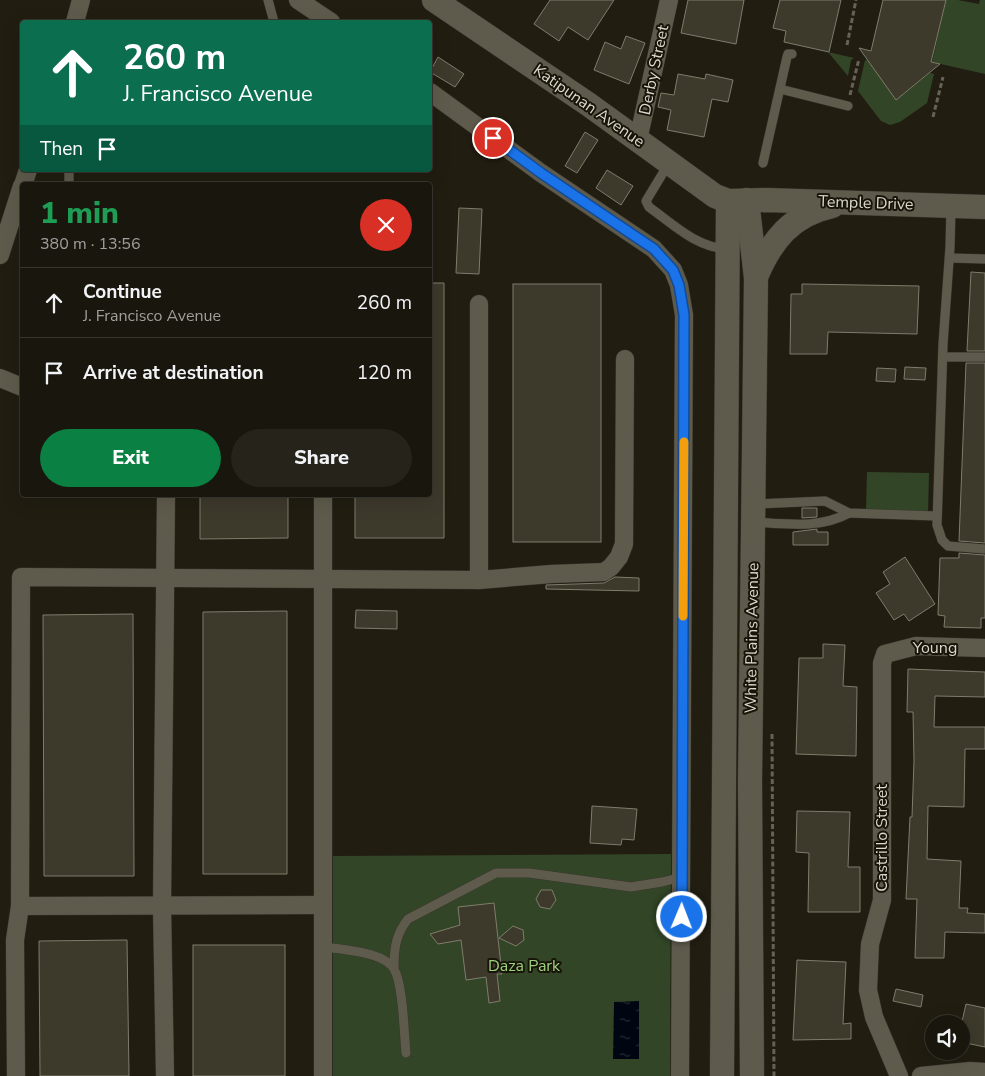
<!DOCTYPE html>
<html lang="en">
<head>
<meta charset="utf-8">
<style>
  body { margin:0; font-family:"Nunito Sans",sans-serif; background:#26231b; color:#f1f3f6; height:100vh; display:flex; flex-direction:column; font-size:19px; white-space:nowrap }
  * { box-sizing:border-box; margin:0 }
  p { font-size:16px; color:#9f9f9d }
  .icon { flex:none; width:28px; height:28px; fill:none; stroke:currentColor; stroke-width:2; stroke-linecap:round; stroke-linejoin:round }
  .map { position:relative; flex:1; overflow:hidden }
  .panel { position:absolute; left:20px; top:182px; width:412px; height:315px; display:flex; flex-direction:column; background:#19160d; border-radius:5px; box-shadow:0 5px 20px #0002,0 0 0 1px #37352e }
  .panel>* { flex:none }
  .top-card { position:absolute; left:20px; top:20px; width:412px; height:152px; border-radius:5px; box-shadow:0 5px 20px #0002,0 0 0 1px #37352e; background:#0b6e4f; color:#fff; overflow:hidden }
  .controls { position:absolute; left:925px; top:1015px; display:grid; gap:10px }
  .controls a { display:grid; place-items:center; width:45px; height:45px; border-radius:50%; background:#19160d; box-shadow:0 5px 20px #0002,0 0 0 1px #37352e; font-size:25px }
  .pin { position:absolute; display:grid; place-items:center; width:42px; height:42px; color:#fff; margin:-21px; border:2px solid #fff; border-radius:50%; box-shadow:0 1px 5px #0007 }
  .me { position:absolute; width:55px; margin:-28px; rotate:1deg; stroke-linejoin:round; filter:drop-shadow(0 0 4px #0008) }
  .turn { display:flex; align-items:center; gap:18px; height:105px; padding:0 20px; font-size:22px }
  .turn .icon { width:65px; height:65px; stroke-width:2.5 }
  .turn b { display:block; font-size:35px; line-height:42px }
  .then { display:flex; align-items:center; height:48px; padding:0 20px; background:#0003; gap:10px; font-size:19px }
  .round { display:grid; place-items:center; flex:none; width:52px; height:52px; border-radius:26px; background:#26231b }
  .headline { display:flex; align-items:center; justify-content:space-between; height:85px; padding:0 20px }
  h1 { font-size:30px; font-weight:800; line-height:38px; color:#1e9e55 }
  .button { display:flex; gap:10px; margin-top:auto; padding:10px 20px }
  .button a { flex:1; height:58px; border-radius:30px; background:#0b8043; color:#fff; font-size:20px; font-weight:800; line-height:58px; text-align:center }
  .button a+a { background:#26231b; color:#f1f3f6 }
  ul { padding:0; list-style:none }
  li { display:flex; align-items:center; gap:15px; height:70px; padding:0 20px; border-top:1px solid #37352e }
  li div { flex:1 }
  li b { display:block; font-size:19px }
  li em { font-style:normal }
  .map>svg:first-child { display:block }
  .green { fill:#324627 }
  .water { fill:url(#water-ripples) }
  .building { fill:#3d392b; stroke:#807c6c }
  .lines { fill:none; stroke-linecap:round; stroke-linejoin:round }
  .lane-casing { stroke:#39362e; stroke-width:10 }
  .street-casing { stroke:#39362e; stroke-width:19 }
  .secondary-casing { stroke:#39362e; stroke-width:25 }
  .path { stroke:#656257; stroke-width:3; stroke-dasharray:5 2.5; stroke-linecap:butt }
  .lane { stroke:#5f5b4c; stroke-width:9 }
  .street { stroke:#5f5b4c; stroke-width:18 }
  .secondary { stroke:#5f5b4c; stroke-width:24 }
  .route-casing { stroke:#114b97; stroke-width:12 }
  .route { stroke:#1a73e8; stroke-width:9 }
  .slow { stroke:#f59e0b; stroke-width:9 }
  .labels { text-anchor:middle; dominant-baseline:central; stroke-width:4; stroke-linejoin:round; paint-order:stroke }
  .street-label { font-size:16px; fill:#dad8cf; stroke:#181408 }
  .park-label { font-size:16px; fill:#9cd17e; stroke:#181408 }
</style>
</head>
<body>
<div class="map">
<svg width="985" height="1076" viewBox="0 0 985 1076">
  <defs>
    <pattern id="water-ripples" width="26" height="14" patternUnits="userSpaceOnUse" patternTransform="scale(1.25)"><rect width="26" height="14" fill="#000611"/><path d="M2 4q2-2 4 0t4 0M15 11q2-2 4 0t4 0" fill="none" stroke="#252a33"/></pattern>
  </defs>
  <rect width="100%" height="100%" fill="#211d11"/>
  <g class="green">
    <polygon points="946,0 958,0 979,4 980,0 985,0 985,74 932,62"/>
    <polygon points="828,52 854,58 851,60 848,76"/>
    <polygon points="865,60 869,61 896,100 930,73 934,74 927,103 900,122 890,125 881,121 858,91"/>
    <polygon points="867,472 929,473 928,513 866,511"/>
    <polygon points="671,854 670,1076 333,1076 333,856"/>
  </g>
  <polygon class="water" points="639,1001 639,1059 613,1059 614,1002"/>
  <g class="building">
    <polygon points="550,0 614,0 588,40 568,27 559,41 534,24"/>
    <polygon points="688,0 744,0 736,44 681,33"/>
    <polygon points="780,0 841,0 829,52 784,42 786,31 773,28"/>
    <polygon points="883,0 946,0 931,62 940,64 896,100 859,48 871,51"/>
    <polygon points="626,36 645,43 629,84 594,70 605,42 621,49"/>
    <polygon points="438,57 464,74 455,87 430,72"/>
    <polygon points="678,74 705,79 706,74 733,80 728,102 712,99 704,137 667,130 671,110 658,107 661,93 674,95"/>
    <polygon points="585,132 598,140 577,173 565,166"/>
    <polygon points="607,170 633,186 621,205 596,188"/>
    <polygon points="459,208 482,209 479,274 456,273"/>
    <polygon points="971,272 985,273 985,351 967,351"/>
    <polygon points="430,283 444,283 444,538 355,538 355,495 430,495"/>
    <rect x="513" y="284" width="88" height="258"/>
    <polygon points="802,284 919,286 917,334 828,332 827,354 790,354 791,294 802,294"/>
    <polygon points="966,363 985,363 985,543 959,541"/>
    <polygon points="905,367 926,368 925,380 904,379"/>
    <polygon points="877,368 896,369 895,382 876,381"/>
    <polygon points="200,495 288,495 288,538 200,539"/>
    <polygon points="802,508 817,508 817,517 802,518"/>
    <polygon points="817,529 817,532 828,532 828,545 793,545 793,532"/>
    <polygon points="959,553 985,555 985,618 981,618 981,628 944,627 945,616 938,615 940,558 959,558"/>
    <polygon points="905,557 935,604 909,621 904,614 894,620 876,593 890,584 883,572"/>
    <polygon points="615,577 639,578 639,591 546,589 546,585 604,583"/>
    <polygon points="356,610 397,611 397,629 355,628"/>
    <polygon points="287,611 287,874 203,874 203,612"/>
    <polygon points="133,614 134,876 44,876 43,615"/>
    <polygon points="823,644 845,645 843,686 857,687 856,756 796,754 799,658 823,658"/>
    <polygon points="908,669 985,672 985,697 935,696 934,727 985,727 985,749 965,749 964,807 928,806 927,859 961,861 959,908 968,908 967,913 985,914 985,933 945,932 944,958 915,958 917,899 906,899 910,817 912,817 914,761 913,712 907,712"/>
    <polygon points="592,806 637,809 634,840 622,839 621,845 590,843"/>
    <polygon points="797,811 850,812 848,867 860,867 860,912 808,912 809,853 796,852"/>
    <polygon points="541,890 552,890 556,900 550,909 540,907 536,899"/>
    <polygon points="494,903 502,974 497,974 500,1001 489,1003 486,977 466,980 461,940 438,944 430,934 460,925 458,907"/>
    <polygon points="513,926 523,930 524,940 516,946 499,938"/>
    <polygon points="127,940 129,1076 40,1076 39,941"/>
    <rect x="193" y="945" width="92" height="131"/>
    <polygon points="797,960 846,962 843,1024 851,1023 851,1039 793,1040"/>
    <polygon points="896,989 923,995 921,1007 893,1001"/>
    <polygon points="966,1004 985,1008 985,1047 961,1042 961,1026"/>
  </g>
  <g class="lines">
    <g class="lane-casing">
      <g id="lane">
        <polyline points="268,0 274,22"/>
        <polyline points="780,89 848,106"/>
        <path d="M 669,163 L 646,201 L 649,207 C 674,225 696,247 727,249"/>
        <polyline points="763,163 787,57 788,54 792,54"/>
        <polyline points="69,185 69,170"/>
        <polyline points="951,208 950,247 943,344 937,525 942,540 948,546 985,549"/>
        <polyline points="950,258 985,259"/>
        <polyline points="943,357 985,357"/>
        <polyline points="755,504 825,501 849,513 937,516"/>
        <path d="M 754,522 C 786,524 820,529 849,513"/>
        <path d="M 322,947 C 340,949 384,952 394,969 C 403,984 404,1033 406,1053"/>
        <path d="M 394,967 C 394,948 396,934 408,919 L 496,873 L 529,873 L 631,887 L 662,882 L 682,877"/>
      </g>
    </g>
    <g class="street-casing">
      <g id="street">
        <polyline points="298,0 331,22"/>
        <polyline points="75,22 81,0"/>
        <polyline points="430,92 541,173 654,249 673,270 679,285 684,315 680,1076"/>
        <polyline points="638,140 669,0"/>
        <polyline points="23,185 28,170"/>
        <polyline points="0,255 22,186"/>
        <polyline points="479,304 479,580 551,574 604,572 611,567 619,557 624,544 625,359"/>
        <polyline points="0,378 22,387"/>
        <polyline points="323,495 323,1076"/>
        <polyline points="20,906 322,905"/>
        <polyline points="16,1076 15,940 20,906 21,577 479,580"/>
        <polyline points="165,1076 162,906 166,495"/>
        <polyline points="899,1076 874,1017 868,990 870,944 882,900 882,663 885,654 916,646 985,648"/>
        <polyline points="921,1076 970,1071 985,1072"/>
      </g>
    </g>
    <g class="secondary-casing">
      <g id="secondary">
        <polyline points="434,0 588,104 715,196 728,201 767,200 985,207"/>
        <polyline points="747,200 756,278 750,782 752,1076"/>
        <path d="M 756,277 C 771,241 791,215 832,206"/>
        <polyline points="722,1076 728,201"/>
      </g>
    </g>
    <g class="path">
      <polyline points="847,45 856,0"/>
      <polyline points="850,95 859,59"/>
      <polyline points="933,117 943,77"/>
      <polyline points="772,734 774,1076"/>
    </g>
    <use href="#lane" class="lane"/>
    <use href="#street" class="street"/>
    <use href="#secondary" class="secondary"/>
  </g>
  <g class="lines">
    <g class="route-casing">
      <polyline id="route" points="493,138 541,173 654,249 673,270 679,285 684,315 682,917"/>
    </g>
    <use href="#route" class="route"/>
    <polyline class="slow" points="683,616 684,442"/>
  </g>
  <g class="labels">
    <g class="street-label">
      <text transform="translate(654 70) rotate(-78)">Derby Street</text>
      <text transform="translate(589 106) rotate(35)">Katipunan Avenue</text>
      <text transform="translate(866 203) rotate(2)">Temple Drive</text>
      <text transform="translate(752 638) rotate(-89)">White Plains Avenue</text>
      <text x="935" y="648">Young</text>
      <text transform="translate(882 838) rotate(-90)">Castrillo Street</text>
    </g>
    <g class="park-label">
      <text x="524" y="966">Daza Park</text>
    </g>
  </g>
</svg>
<div class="controls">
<a><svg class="icon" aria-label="sound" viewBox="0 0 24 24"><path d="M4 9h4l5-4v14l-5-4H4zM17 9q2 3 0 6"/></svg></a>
</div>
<div class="pin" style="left:493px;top:138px;background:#d93025"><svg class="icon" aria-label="arrive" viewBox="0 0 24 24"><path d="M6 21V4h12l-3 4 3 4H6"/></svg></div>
<svg class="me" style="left:682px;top:917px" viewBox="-20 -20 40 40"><circle r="17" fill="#1a73e8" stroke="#fff" stroke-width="3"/><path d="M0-11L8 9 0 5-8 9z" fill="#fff"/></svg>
<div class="top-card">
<div class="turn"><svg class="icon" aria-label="ahead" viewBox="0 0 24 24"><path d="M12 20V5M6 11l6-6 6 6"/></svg><div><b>260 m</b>J. Francisco Avenue</div></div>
<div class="then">Then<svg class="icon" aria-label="arrive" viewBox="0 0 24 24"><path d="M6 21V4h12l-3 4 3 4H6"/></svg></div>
</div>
<section class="panel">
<div class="headline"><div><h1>1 min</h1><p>380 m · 13:56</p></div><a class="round" style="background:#d93025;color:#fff"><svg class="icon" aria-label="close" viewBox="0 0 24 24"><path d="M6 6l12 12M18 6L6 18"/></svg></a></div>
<ul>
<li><svg class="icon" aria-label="ahead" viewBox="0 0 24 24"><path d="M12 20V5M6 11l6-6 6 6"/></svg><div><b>Continue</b><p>J. Francisco Avenue</p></div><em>260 m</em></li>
<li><svg class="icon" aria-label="arrive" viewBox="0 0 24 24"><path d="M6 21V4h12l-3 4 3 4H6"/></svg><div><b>Arrive at destination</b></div><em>120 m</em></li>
</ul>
<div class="button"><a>Exit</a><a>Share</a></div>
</section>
</div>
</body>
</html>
